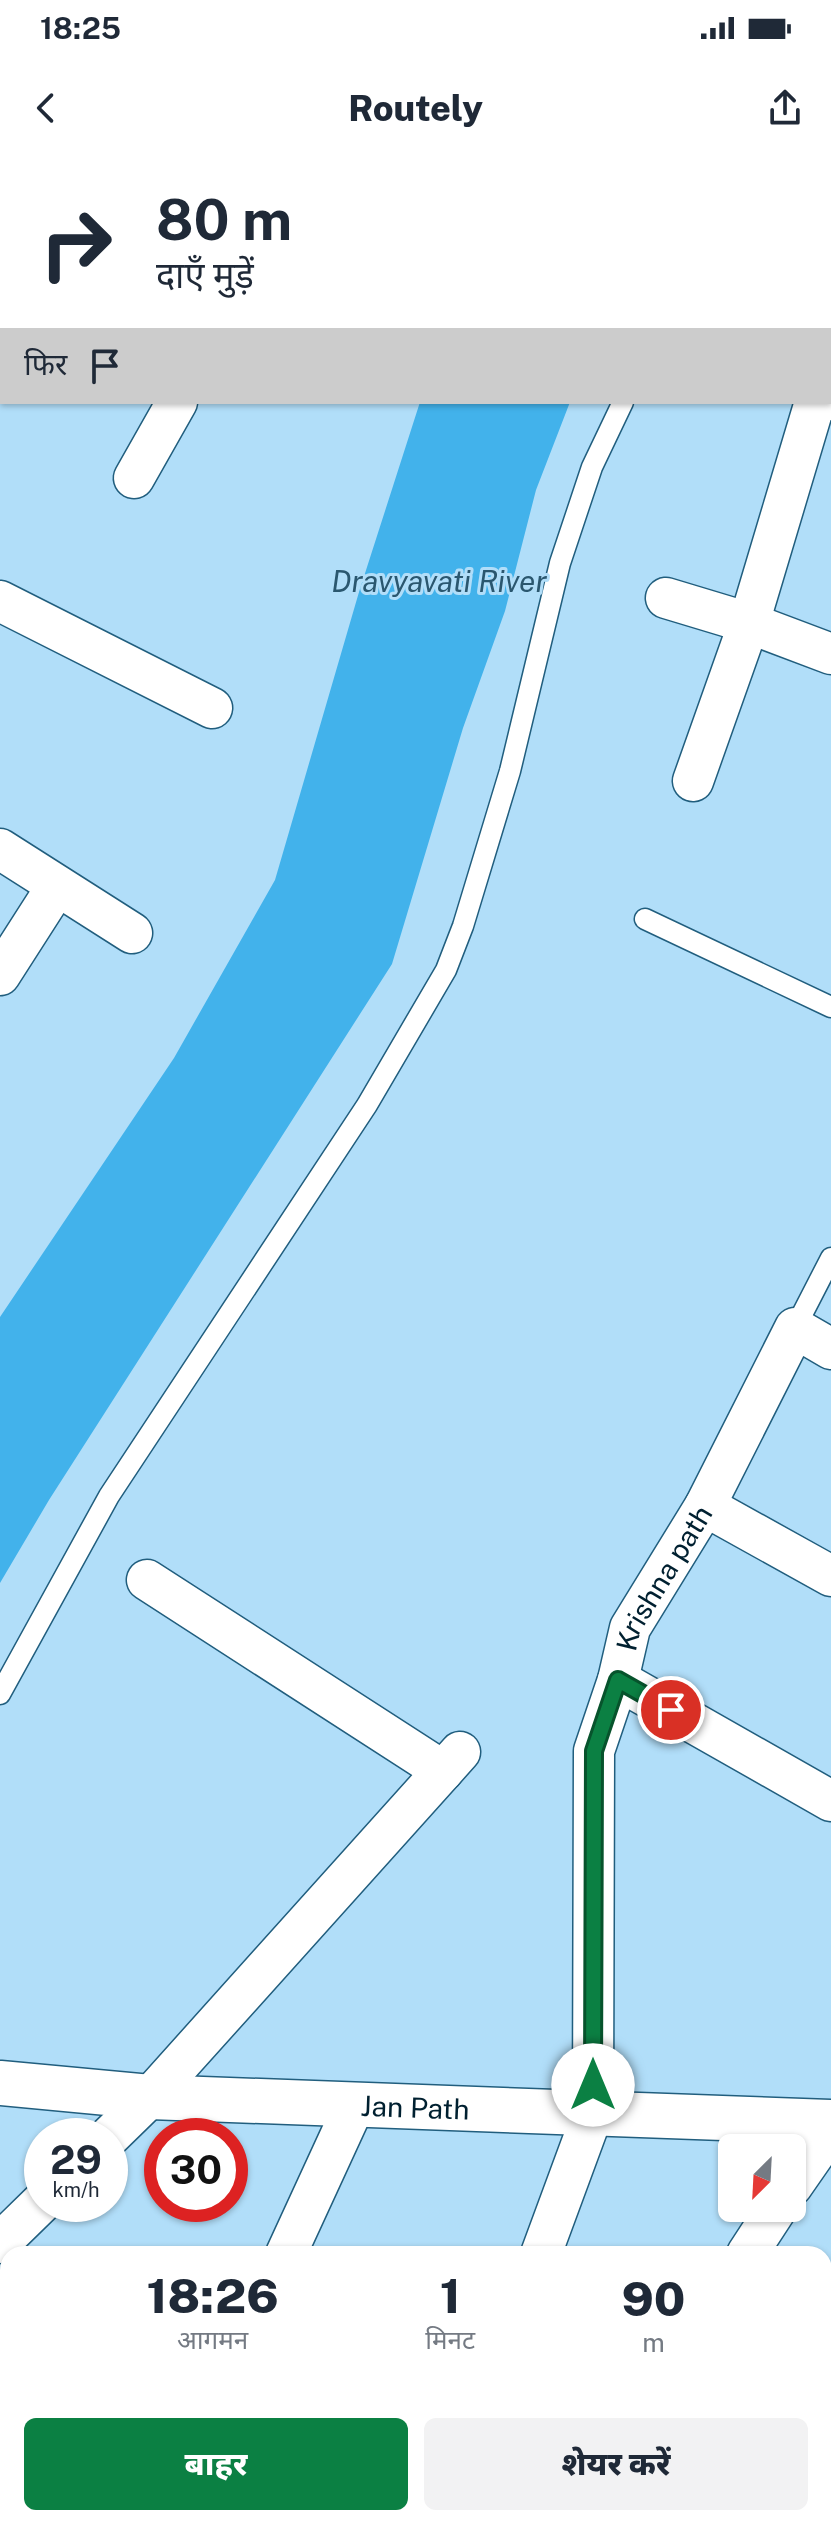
<!DOCTYPE html>
<html lang="hi">
<head>
<meta charset="utf-8">
<style>
  body { margin:0; font-family:"Public Sans","Noto Sans Devanagari",sans-serif; background:#f2f2f3; color:#1f2937; height:100vh; display:flex; flex-direction:column; font-size:30px; white-space:nowrap }
  * { box-sizing:border-box; margin:0 }
  p { font-size:26px; color:#747a83 }
  .icon { flex:none; width:44px; height:44px; fill:none; stroke:currentColor; stroke-width:2; stroke-linecap:round; stroke-linejoin:round }
  .map { position:relative; flex:1; overflow:hidden }
  .sheet { position:absolute; left:0px; top:2086px; width:832px; height:280px; display:flex; flex-direction:column; background:#fff; border-radius:24px 24px 0 0; box-shadow:0 2px 6px #0004 }
  .sheet>* { flex:none }
  .top-card { position:absolute; left:0px; top:0px; width:832px; height:244px; box-shadow:0 2px 6px #0004; background:#fff; color:#1f2937; overflow:hidden }
  .needle { width:52px; rotate:204deg }
  .buttons { position:absolute; left:718px; top:1974px; display:grid; gap:16px }
  .buttons a { display:grid; place-items:center; width:88px; height:88px; border-radius:12px; background:#fff; box-shadow:0 2px 6px #0004; font-size:40px }
  .speed { position:absolute; left:24px; top:1958px; display:flex; gap:16px; font-size:40px; font-weight:700; text-align:center }
  .speed>* { display:grid; place-content:center; width:104px; height:104px; border-radius:50%; background:#fff; box-shadow:0 2px 6px #0004; line-height:1 }
  .speed small { font-size:20px; font-weight:400 }
  .speed .limit { border:12px solid #d22; background:#fff; color:#111 }
  .pin { position:absolute; display:grid; place-items:center; width:68px; height:68px; color:#fff; margin:-34px; border:4px solid #fff; border-radius:50%; box-shadow:0 2px 8px #0007 }
  .me { position:absolute; width:88px; margin:-44px; rotate:0deg; stroke-linejoin:round; filter:drop-shadow(0 0 6px #0008) }
  .turn { display:flex; align-items:center; gap:28px; height:168px; padding:0 24px; font-size:36px }
  .turn .icon { width:104px; height:104px; stroke-width:2.5 }
  .turn b { display:block; font-size:56px; line-height:68px }
  .then { display:flex; align-items:center; height:76px; padding:0 24px; background:#0003; gap:16px; font-size:30px }
  .eta { display:flex; justify-content:space-evenly; align-items:center; height:136px; text-align:center }
  .eta b { font-size:48px; font-weight:800; line-height:56px }
  .cta { display:flex; gap:16px; margin-top:auto; padding:16px 24px }
  .cta a { flex:1; height:92px; border-radius:12px; background:#0b8043; color:#fff; font-size:32px; font-weight:800; line-height:92px; text-align:center }
  .cta a+a { background:#f2f2f3; color:#1f2937 }
  .status { display:flex; justify-content:space-between; align-items:center; height:56px; padding:0 40px; background:#fff; direction:ltr }
  .status svg { height:22px; fill:currentColor }
  header { display:flex; justify-content:space-between; align-items:center; height:104px; padding:0 24px; background:#fff; font-size:36px; font-weight:800 }
  .map>svg:first-child { display:block }
  .water { fill:#42b2eb }
  .lines { fill:none; stroke-linecap:round; stroke-linejoin:round }
  .lane-casing { stroke:#215e7e; stroke-width:23 }
  .street-casing { stroke:#215e7e; stroke-width:43 }
  .secondary-casing { stroke:#215e7e; stroke-width:47 }
  .path { stroke:#729ab1; stroke-width:5; stroke-dasharray:6 6; stroke-linecap:butt }
  .lane { stroke:#fff; stroke-width:20 }
  .street { stroke:#fff; stroke-width:40 }
  .secondary { stroke:#fff; stroke-width:44 }
  .route-casing { stroke:#07532c; stroke-width:20 }
  .route { stroke:#0b8043; stroke-width:14 }
  .labels { text-anchor:middle; dominant-baseline:central; stroke-width:6; stroke-linejoin:round; paint-order:stroke }
  .street-label { font-size:28px; fill:#002030; stroke:#b1def9 }
  .water-label { font-size:30px; font-style:italic; fill:#2a576f; stroke:#b1def9 }
</style>
</head>
<body>
<div class="status"><b>18:25</b><svg viewBox="0 0 49 12"><path d="M0 12V9h3v3zM5 12V6h3v6zM10 12V3h3v9zM15 12V0h3v12zM26 1h20v11H26zM47 4h2v5h-2z"/></svg></div>
<header><svg class="icon" aria-label="back" viewBox="0 0 24 24"><path d="M15 5l-7 7 7 7"/></svg>Routely<svg class="icon" aria-label="share" viewBox="0 0 24 24"><path d="M12 15V3M7 8l5-5 5 5M5 13v7h14v-7"/></svg></header>
<div class="map">
<svg width="831" height="2366" viewBox="0 0 831 2366">
  <rect width="100%" height="100%" fill="#b1def9"/>
  <g class="water">
    <polygon points="424,0 613,0 613,2"/>
    <polygon points="420,242 570,242 536,330 505,451 463,568 392,804 49,1340 0,1423 0,1157 174,898 275,720 359,432"/>
  </g>
  <g class="lines">
    <g class="lane-casing">
      <g id="lane">
        <polyline points="645,759 831,847"/>
        <polyline points="795,1168 831,1098"/>
        <polyline points="0,1534 109,1336 367,945 446,810 463,766 510,611 560,403 592,307 623,242"/>
      </g>
    </g>
    <g class="street-casing">
      <g id="street">
        <polyline points="47,2 48,0"/>
        <polyline points="830,140 831,132"/>
        <polyline points="134,318 177,242"/>
        <polyline points="666,438 749,463 831,494"/>
        <polyline points="0,441 212,548"/>
        <polyline points="693,621 749,463 815,242"/>
        <polyline points="0,689 132,773"/>
        <polyline points="0,815 57,726"/>
        <polyline points="705,1346 831,1416"/>
        <polyline points="147,1420 443,1611"/>
        <polyline points="618,1520 831,1641"/>
        <polyline points="110,1976 150,1937 460,1592"/>
        <polyline points="792,2026 831,1970"/>
        <polyline points="0,2083 42,2042"/>
        <polyline points="286,2094 355,1944"/>
        <path id="s1" d="M 541,2094 L 593,1953 L 594,1591 L 618,1520 L 630,1468 L 705,1346 L 795,1168 L 831,1189"/>
        <polyline points="747,2094 777,2048"/>
        <polyline points="0,2246 8,2250"/>
        <polyline points="824,2259 831,2264"/>
        <polyline points="230,2358 246,2366"/>
        <polyline points="420,2366 424,2358"/>
      </g>
    </g>
    <g class="secondary-casing">
      <g id="secondary">
        <polyline points="0,94 2,95"/>
        <polyline points="830,238 831,238"/>
        <path id="s2" d="M 0,1923 L 150,1937 L 831,1962"/>
      </g>
    </g>
    <polyline class="path" points="647,0 649,2"/>
    <use href="#lane" class="lane"/>
    <use href="#street" class="street"/>
    <use href="#secondary" class="secondary"/>
  </g>
  <g class="lines">
    <g class="route-casing">
      <polyline id="route" points="593,1925 594,1591 618,1520 671,1550"/>
    </g>
    <use href="#route" class="route"/>
  </g>
  <g class="labels">
    <g class="street-label">
      <text stroke="none"><textPath href="#s1" startOffset="700">Krishna path</textPath></text>
      <text stroke="none"><textPath href="#s2" startOffset="416">Jan Path</textPath></text>
    </g>
    <g class="water-label">
      <text x="439" y="421">Dravyavati River</text>
    </g>
  </g>
</svg>
<div class="buttons">
<a><svg class="needle" viewBox="-14 -14 28 28"><path d="M0-13l5 13h-10z" fill="#e53935"/><path d="M0 13l5-13h-10z" fill="#747a83"/></svg></a>
</div>
<div class="speed"><div>29<small>km/h</small></div><div class="limit">30</div></div>
<div class="pin" style="left:671px;top:1550px;background:#d93025"><svg class="icon" aria-label="arrive" viewBox="0 0 24 24"><path d="M6 21V4h12l-3 4 3 4H6"/></svg></div>
<svg class="me" style="left:593px;top:1925px" viewBox="-20 -20 40 40"><circle r="19" fill="#fff"/><path d="M0-13L10 11 0 6-10 11z" fill="#0b8043"/></svg>
<div class="top-card">
<div class="turn"><svg class="icon" aria-label="right" viewBox="0 0 24 24"><path d="M7 20v-9h11M14 6l5 5-5 5"/></svg><div><b>80 m</b>दाएँ मुड़ें</div></div>
<div class="then">फिर<svg class="icon" aria-label="arrive" viewBox="0 0 24 24"><path d="M6 21V4h12l-3 4 3 4H6"/></svg></div>
</div>
<section class="sheet">
<div class="eta">
<div><b>18:26</b><p>आगमन</p></div>
<div><b>1</b><p>मिनट</p></div>
<div><b>90</b><p>m</p></div>
</div>
<div class="cta"><a>बाहर</a><a>शेयर करें</a></div>
</section>
</div>
</body>
</html>
